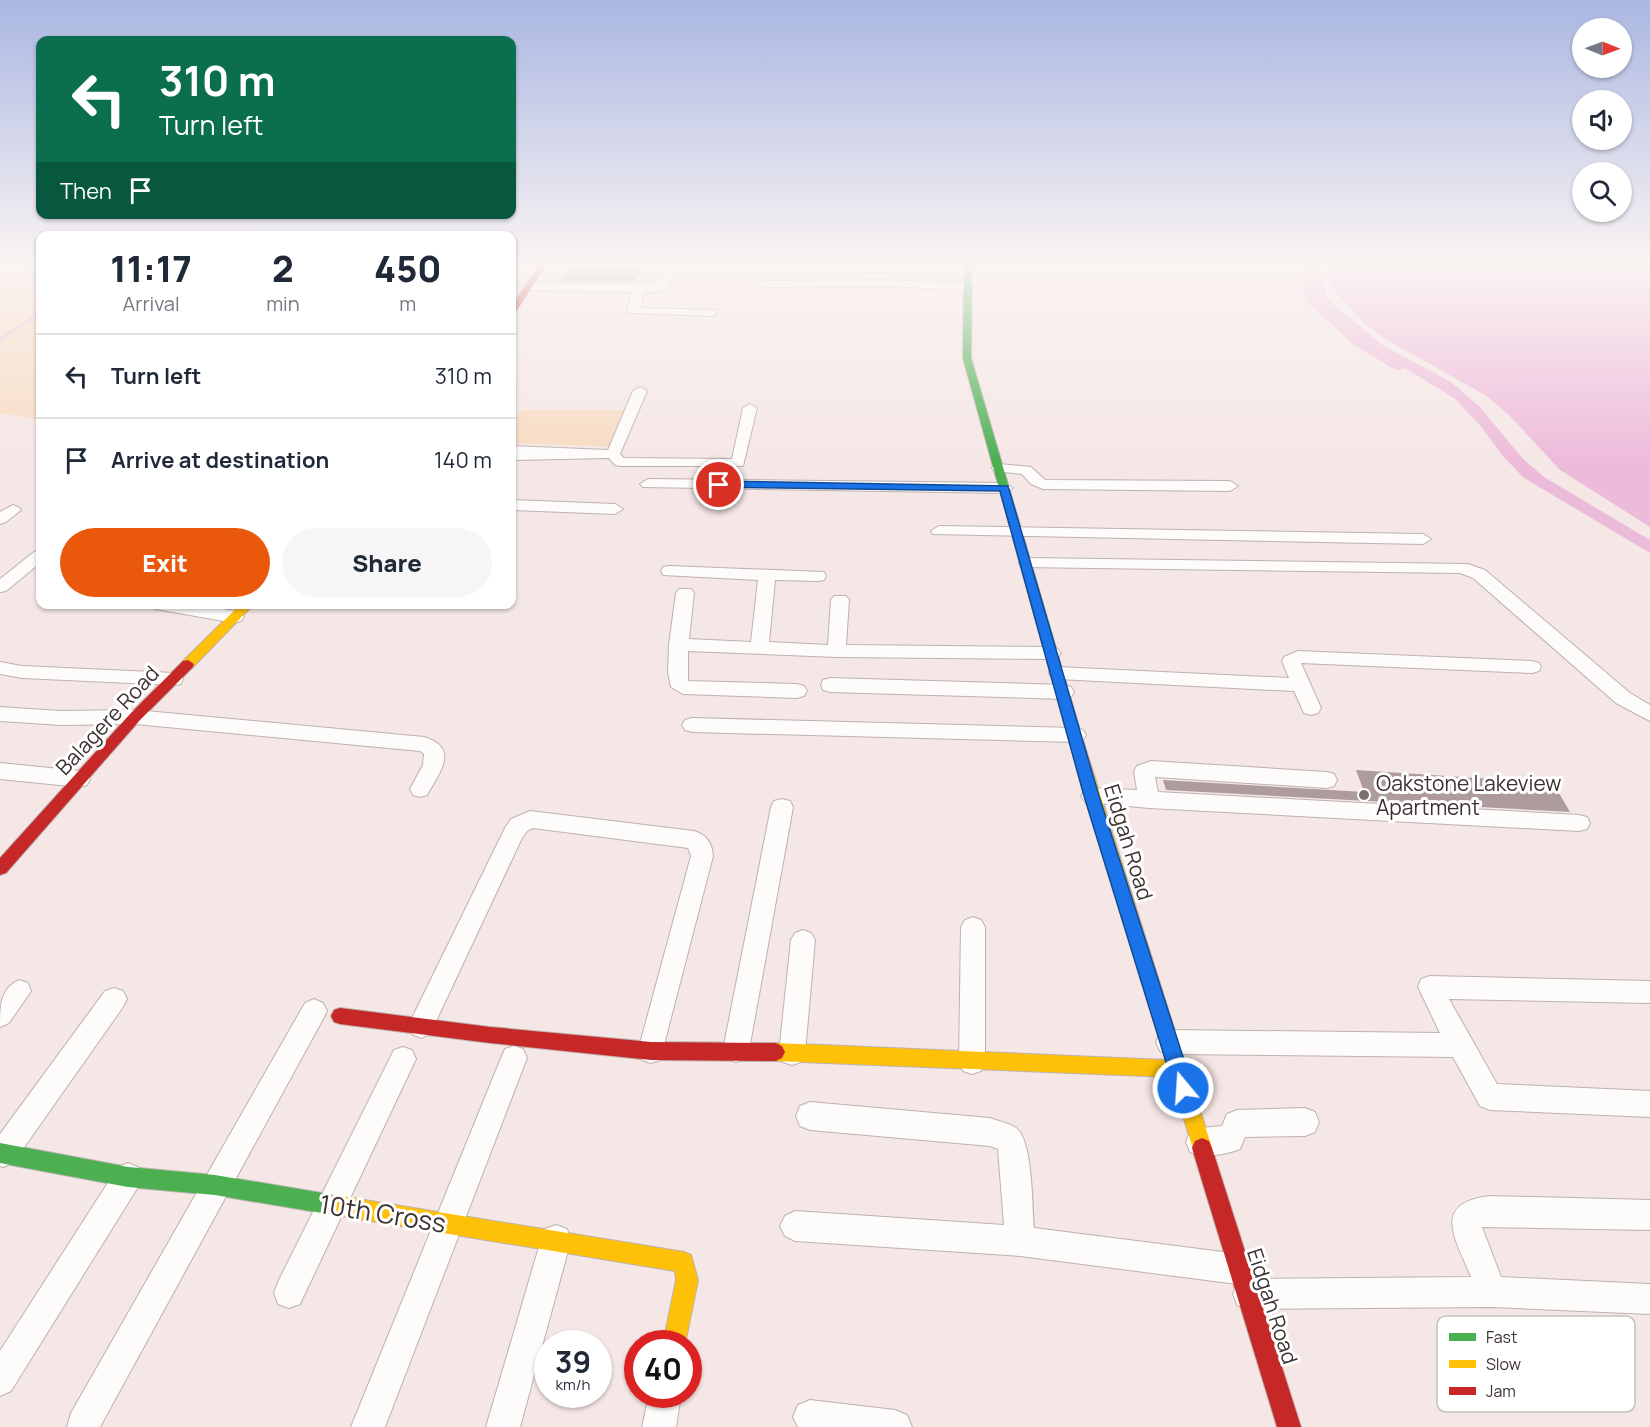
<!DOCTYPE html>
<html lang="en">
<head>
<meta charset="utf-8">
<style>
  body { margin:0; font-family:Manrope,sans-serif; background:#f6f6f7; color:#1f2937; height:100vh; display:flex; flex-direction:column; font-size:22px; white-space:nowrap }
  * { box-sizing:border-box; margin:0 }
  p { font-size:20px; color:#747a83 }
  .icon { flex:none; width:33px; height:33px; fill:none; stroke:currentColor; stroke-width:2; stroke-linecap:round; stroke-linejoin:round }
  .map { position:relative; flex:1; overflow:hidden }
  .drawer { position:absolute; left:36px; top:231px; width:480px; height:378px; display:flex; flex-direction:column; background:#fff; border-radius:12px; box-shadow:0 2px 4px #0004 }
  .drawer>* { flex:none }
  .banner { position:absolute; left:36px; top:36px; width:480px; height:183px; border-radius:12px; box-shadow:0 2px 4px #0004; background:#0b6e4f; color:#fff; overflow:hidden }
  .needle { width:39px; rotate:91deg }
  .buttons { position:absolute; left:1572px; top:18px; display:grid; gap:12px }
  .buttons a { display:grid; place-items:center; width:60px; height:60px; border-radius:50%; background:#fff; box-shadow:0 2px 4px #0004; font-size:30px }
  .speed { position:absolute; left:534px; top:1330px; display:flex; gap:12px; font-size:30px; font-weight:700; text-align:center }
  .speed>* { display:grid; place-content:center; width:78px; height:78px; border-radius:50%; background:#fff; box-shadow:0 2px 4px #0004; line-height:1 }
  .speed small { font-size:15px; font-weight:400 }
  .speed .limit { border:9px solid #d22; background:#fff; color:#111 }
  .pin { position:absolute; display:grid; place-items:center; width:51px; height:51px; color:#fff; margin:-26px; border:3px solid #fff; border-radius:50%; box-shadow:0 2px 6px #0007 }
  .me { position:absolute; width:66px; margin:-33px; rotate:342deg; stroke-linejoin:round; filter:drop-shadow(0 0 4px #0008) }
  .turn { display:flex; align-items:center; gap:21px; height:126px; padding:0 24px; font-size:27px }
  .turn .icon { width:78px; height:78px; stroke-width:2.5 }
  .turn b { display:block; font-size:42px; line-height:51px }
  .then { display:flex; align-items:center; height:57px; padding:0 24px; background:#0003; gap:12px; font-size:22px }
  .eta { display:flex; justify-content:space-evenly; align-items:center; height:102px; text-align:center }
  .eta b { font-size:36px; font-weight:800; line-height:42px }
  .button { display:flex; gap:12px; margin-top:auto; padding:12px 24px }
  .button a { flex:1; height:69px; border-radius:36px; background:#ea580c; color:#fff; font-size:24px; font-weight:800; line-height:69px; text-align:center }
  .button a+a { background:#f6f6f7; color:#1f2937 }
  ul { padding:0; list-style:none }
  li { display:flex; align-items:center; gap:18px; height:84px; padding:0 24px; border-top:2px solid #e0e1e3 }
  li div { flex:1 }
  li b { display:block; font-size:22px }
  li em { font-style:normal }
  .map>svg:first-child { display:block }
  .green { fill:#f7dbc1 }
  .water { fill:#edbbda }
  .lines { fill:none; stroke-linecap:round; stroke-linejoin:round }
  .stream { stroke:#edbbda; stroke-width:3 }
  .river { fill:#edbbda; fill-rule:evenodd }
  .building { fill:#ae9b9e }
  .street-casing { stroke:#bcb2b0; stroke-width:2 }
  .fast-casing { stroke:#bcb2b0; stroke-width:2 }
  .slow-casing { stroke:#bcb2b0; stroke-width:2 }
  .jam-casing { stroke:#bcb2b0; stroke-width:2 }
  .street { fill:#fefbfb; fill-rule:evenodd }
  .fast { fill:#4caf50; fill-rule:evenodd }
  .slow { fill:#ffc107; fill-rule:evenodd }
  .jam { fill:#c62828; fill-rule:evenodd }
  .route { fill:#1a73e8; stroke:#114b97; stroke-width:1.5 }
  .poi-dot { fill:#7d7170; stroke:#fff; stroke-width:2 }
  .labels { text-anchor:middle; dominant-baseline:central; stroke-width:6; stroke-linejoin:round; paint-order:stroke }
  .street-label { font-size:21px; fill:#3c3231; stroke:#fff }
  .poi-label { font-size:21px; fill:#3c3231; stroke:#fff; text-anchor:start }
  .near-street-label { font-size:26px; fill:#3c3231; stroke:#fff }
  .key { fill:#fff; stroke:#c4c2c1; stroke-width:1.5 }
  .key-label { font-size:16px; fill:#3c3231 }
</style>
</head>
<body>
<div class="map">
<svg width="1650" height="1427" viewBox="0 0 1650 1427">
  <rect width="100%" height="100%" fill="#f5e7e5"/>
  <g class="green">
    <polygon points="0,263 40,263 40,420 0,413"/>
    <polygon points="522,410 628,410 616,447 512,443 512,422"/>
  </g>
  <g class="water">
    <polygon points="1305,263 1320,263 1320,274 1328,300 1384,346 1451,382 1480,407 1523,459 1544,477 1650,540 1650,553 1524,478 1502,455 1480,425 1454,398 1367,345 1315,302 1309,290"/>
    <polygon points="1328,263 1650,263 1650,527 1560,470 1509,415 1485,395 1385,339 1364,323 1334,290 1326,274"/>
  </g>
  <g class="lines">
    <polyline class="stream" points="0,339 40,313"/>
    <polygon class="river" points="1301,263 1318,263 1323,295 1367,336 1406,360 1409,364 1406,368 1399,370 1392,368 1353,344 1307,301 1305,297"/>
  </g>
  <g class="building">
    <polygon points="572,263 638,263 638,268 642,269 634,282 557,282"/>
    <polygon points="1356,770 1553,783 1570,812 1166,790 1163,780 1364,792"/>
  </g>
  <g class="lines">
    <g class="street-casing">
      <g id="street">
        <polygon points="640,263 742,266 749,263 852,263 852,266 932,266 932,263 942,263 943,269 938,272 847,272 843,271 842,267 757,267 744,272 675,269 667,288 658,292 644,292 640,308 716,310 716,314 712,316 629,313 627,311 632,292 527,290 521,287 527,284 658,284 664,270 640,267"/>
        <polygon points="884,280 968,284 974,287 968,290 884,286 764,287 758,284 764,281"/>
        <polygon points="640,387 647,391 620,454 624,458 732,459 743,408 750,404 757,408 743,466 620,466 615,465 609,458 512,460 512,446 608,450 633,391"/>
        <polygon points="999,464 1031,467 1045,480 1230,481 1238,486 1230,491 1043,489 1031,484 1022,474 994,471 992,468 994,465"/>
        <polygon points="648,479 1005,483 1013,488 1005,493 643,487 640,484"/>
        <polygon points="512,500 615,504 623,509 615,514 512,510"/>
        <polygon points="13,505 18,507 21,510 6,522 0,524 0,512"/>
        <polygon points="939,526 1423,534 1431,539 1423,544 933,534 931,531"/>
        <polygon points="40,550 40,563 6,591 0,592 0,579 34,552"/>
        <polygon points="1027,558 1468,564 1485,570 1630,693 1650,705 1650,721 1616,703 1473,578 1460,573 1021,567 1019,563 1021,559"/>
        <polygon points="669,566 824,572 826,576 824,580 818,581 775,580 769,642 828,645 831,600 834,596 846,596 849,600 846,645 1052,647 1058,649 1061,653 1058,657 1052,659 837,657 688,651 688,681 797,684 804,686 807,691 804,696 797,698 683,694 671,687 668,672 669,645 676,593 679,589 691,589 694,593 689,639 751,642 758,580 663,575 661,571 663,567"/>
        <polygon points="192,604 235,611 241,613 244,617 241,621 235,623 161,610 155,609 152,605"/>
        <polygon points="1298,651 1532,661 1539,663 1541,667 1539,671 1532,673 1301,663 1321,708 1318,713 1311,715 1304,713 1294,691 1058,679 1051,677 1049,673 1051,669 1058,667 1289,678 1282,661 1284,657"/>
        <polygon points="0,662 22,666 174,673 181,674 183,679 181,684 174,685 22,678 0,674"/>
        <polygon points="830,678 1064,685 1071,687 1074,692 1071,697 1064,699 830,692 823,690 821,685 823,680"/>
        <path d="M 0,707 L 61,711 L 135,710 L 424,737 C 460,748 440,772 427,795 L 420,797 L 413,795 L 410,789 L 423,765 L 424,754 L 420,751 L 135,724 L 61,725 L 0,721 Z"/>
        <polygon points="692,718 1076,728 1083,730 1086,735 1083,740 1076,742 692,732 685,730 682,725 685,720"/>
        <polygon points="1151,761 1327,772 1334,774 1337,780 1334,786 1327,788 1155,777 1158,792 1579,815 1587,817 1590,823 1587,829 1579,831 1149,808 1085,802 1081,796 1085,790 1092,788 1137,790 1134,771 1137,766"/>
        <polygon points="0,763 80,771 87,773 90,779 87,785 80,787 0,779"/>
        <polygon points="782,799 790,801 793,807 749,1050 745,1059 736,1062 727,1059 723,1050 771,807 774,801"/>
        <path d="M 530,811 L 694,831 C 707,835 712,843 713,856 L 660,1060 L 651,1063 L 642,1060 L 638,1051 L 691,856 L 688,848 L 533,828 L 527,831 L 522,838 L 430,1034 L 421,1038 L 412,1034 L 408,1026 L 412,1018 L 505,828 L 511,819 Z"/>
        <polygon points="973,917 981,920 985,927 985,1062 981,1071 972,1074 963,1071 959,1062 961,927 965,920"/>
        <polygon points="803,930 811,933 815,940 805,1053 801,1062 792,1065 783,1062 779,1053 791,940 795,933"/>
        <polygon points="1430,976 1650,981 1650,1003 1449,999 1497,1084 1650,1091 1650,1117 1490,1110 1480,1106 1453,1057 1169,1054 1160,1051 1156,1042 1160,1033 1169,1030 1440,1033 1418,987 1421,979"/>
        <path d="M 19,980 L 28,983 L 31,991 L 9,1023 L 0,1027 C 0,1006 0,989 19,980 Z"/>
        <polygon points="114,988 123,991 127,999 123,1007 13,1163 3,1167 0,1166 0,1134 105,991"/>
        <polygon points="314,999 323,1003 327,1011 323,1019 100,1427 67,1427 71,1413 305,1003"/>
        <polygon points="514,1046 523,1049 527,1058 385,1427 351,1427 501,1058 505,1049"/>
        <polygon points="403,1047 412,1050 416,1059 300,1304 289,1308 278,1304 274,1293 278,1282 394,1050"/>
        <path d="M 810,1102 L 990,1118 C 998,1121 1009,1123 1016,1128 C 1033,1140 1032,1207 1034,1228 L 1239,1254 L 1250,1258 L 1254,1269 L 1250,1279 L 1471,1277 C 1456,1239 1430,1203 1490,1196 L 1650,1200 L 1650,1230 L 1482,1227 L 1501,1277 L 1648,1284 L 1650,1284 L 1650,1314 L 1492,1307 L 1248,1309 L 1237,1305 L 1233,1294 L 1237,1284 L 1020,1256 L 795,1241 L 785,1236 L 780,1226 L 785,1216 L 795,1211 L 1004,1225 L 998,1149 L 990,1146 L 810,1130 L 800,1126 L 796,1116 L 800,1106 Z"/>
        <path d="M 1305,1108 L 1315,1112 L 1319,1122 L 1315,1132 L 1305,1136 L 1245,1137 L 1240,1149 C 1225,1155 1205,1158 1190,1152 L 1186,1142 L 1190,1132 L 1200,1128 L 1222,1126 L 1227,1114 L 1237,1110 Z"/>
        <polygon points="128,1163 138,1167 142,1177 138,1187 11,1391 0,1396 0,1351 118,1167"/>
        <polygon points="556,1225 567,1229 571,1240 520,1427 486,1427 541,1240 545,1229"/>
        <polygon points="649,1395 681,1395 676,1427 642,1427"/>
        <polygon points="810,1400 895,1410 907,1415 912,1427 798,1427 793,1417 798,1405"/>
      </g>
    </g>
    <g class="fast-casing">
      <g id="fast">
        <polygon points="969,263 976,263 972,274 971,358 1082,737 1075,742 1068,737 963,358 964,274"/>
        <polygon points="0,1143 128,1167 215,1175 334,1195 341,1198 344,1205 341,1212 334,1215 215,1195 128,1187 0,1163"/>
      </g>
    </g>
    <g class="slow-casing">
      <g id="slow">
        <polygon points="241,604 254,604 193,667 183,667 182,664 183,661"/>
        <polygon points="1075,732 1082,737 1212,1148 1209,1155 1202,1158 1195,1155 1171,1077 776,1061 770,1058 767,1052 770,1046 776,1043 1166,1060 1068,737"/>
        <polygon points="334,1195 684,1252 691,1255 698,1280 685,1344 663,1344 676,1280 675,1271 334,1215 327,1212 324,1205 327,1198"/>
      </g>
    </g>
    <g class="jam-casing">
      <g id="jam">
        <polygon points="540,263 547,263 515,313 512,313 512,306"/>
        <polygon points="188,660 194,664 193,667 140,720 6,873 0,875 0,858 130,714 183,661"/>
        <polygon points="340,1008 490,1027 651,1042 776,1043 782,1046 785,1052 782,1058 776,1061 651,1060 490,1043 340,1024 334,1022 331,1016 334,1010"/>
        <polygon points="1202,1138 1209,1141 1212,1148 1301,1427 1277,1427 1192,1148 1195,1141"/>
      </g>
    </g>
    <use href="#street" class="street"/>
    <use href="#fast" class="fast"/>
    <use href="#slow" class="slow"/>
    <use href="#jam" class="jam"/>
  </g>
  <linearGradient id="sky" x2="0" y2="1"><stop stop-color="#aab7e2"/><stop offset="0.57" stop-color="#faf4f3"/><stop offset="1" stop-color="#faf4f3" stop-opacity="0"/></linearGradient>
  <rect width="1650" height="462" fill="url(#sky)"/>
  <polygon class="route" points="719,481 1008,486 1099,796 1193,1088 1190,1094 1183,1097 1177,1094 1174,1088 1084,796 1000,491 716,487 716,482"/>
  <circle class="poi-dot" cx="1364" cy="795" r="6"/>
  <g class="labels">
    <g class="street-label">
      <text transform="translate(107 720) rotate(-47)">Balagere Road</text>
      <text transform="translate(1129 842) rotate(73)">Eidgah Road</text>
      <text transform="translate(1273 1306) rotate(72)">Eidgah Road</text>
    </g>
    <g class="poi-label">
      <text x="1376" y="783">Oakstone Lakeview<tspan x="1376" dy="24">Apartment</tspan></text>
    </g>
    <g class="near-street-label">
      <text transform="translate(383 1213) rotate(9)">10th Cross</text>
    </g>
  </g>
  <rect x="1437" y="1316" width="198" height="96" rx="9" class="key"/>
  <rect x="1449" y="1333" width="27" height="8" fill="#4caf50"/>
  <rect x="1449" y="1360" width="27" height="8" fill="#ffc107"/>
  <rect x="1449" y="1387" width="27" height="8" fill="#c62828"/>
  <g class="key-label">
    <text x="1486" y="1343">Fast</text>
    <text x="1486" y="1370">Slow</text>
    <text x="1486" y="1397">Jam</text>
  </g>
</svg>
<div class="buttons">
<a><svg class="needle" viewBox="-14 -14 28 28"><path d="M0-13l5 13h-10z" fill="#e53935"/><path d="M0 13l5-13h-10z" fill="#747a83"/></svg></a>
<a><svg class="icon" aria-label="sound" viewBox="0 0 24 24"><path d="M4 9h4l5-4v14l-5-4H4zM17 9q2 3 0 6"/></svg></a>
<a><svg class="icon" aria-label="search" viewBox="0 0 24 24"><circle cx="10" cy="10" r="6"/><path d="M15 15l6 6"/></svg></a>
</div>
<div class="speed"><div>39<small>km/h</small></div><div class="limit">40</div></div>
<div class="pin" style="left:719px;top:485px;background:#d93025"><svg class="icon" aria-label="arrive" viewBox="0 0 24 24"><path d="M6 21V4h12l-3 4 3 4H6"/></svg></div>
<svg class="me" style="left:1183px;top:1088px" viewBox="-20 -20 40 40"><circle r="17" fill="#1a73e8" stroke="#fff" stroke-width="3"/><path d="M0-11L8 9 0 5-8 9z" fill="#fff"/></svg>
<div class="banner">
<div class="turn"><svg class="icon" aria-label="left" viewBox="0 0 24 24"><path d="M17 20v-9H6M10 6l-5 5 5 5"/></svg><div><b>310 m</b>Turn left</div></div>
<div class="then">Then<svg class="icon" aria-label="arrive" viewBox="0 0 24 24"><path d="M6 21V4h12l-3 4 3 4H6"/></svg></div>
</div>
<section class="drawer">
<div class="eta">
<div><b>11:17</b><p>Arrival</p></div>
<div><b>2</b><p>min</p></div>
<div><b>450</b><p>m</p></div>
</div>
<ul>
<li><svg class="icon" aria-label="left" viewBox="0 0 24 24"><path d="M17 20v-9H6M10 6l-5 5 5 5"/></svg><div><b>Turn left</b></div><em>310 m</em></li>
<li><svg class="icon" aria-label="arrive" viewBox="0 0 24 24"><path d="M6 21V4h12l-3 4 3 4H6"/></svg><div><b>Arrive at destination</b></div><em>140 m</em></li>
</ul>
<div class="button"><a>Exit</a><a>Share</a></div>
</section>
</div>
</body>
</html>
